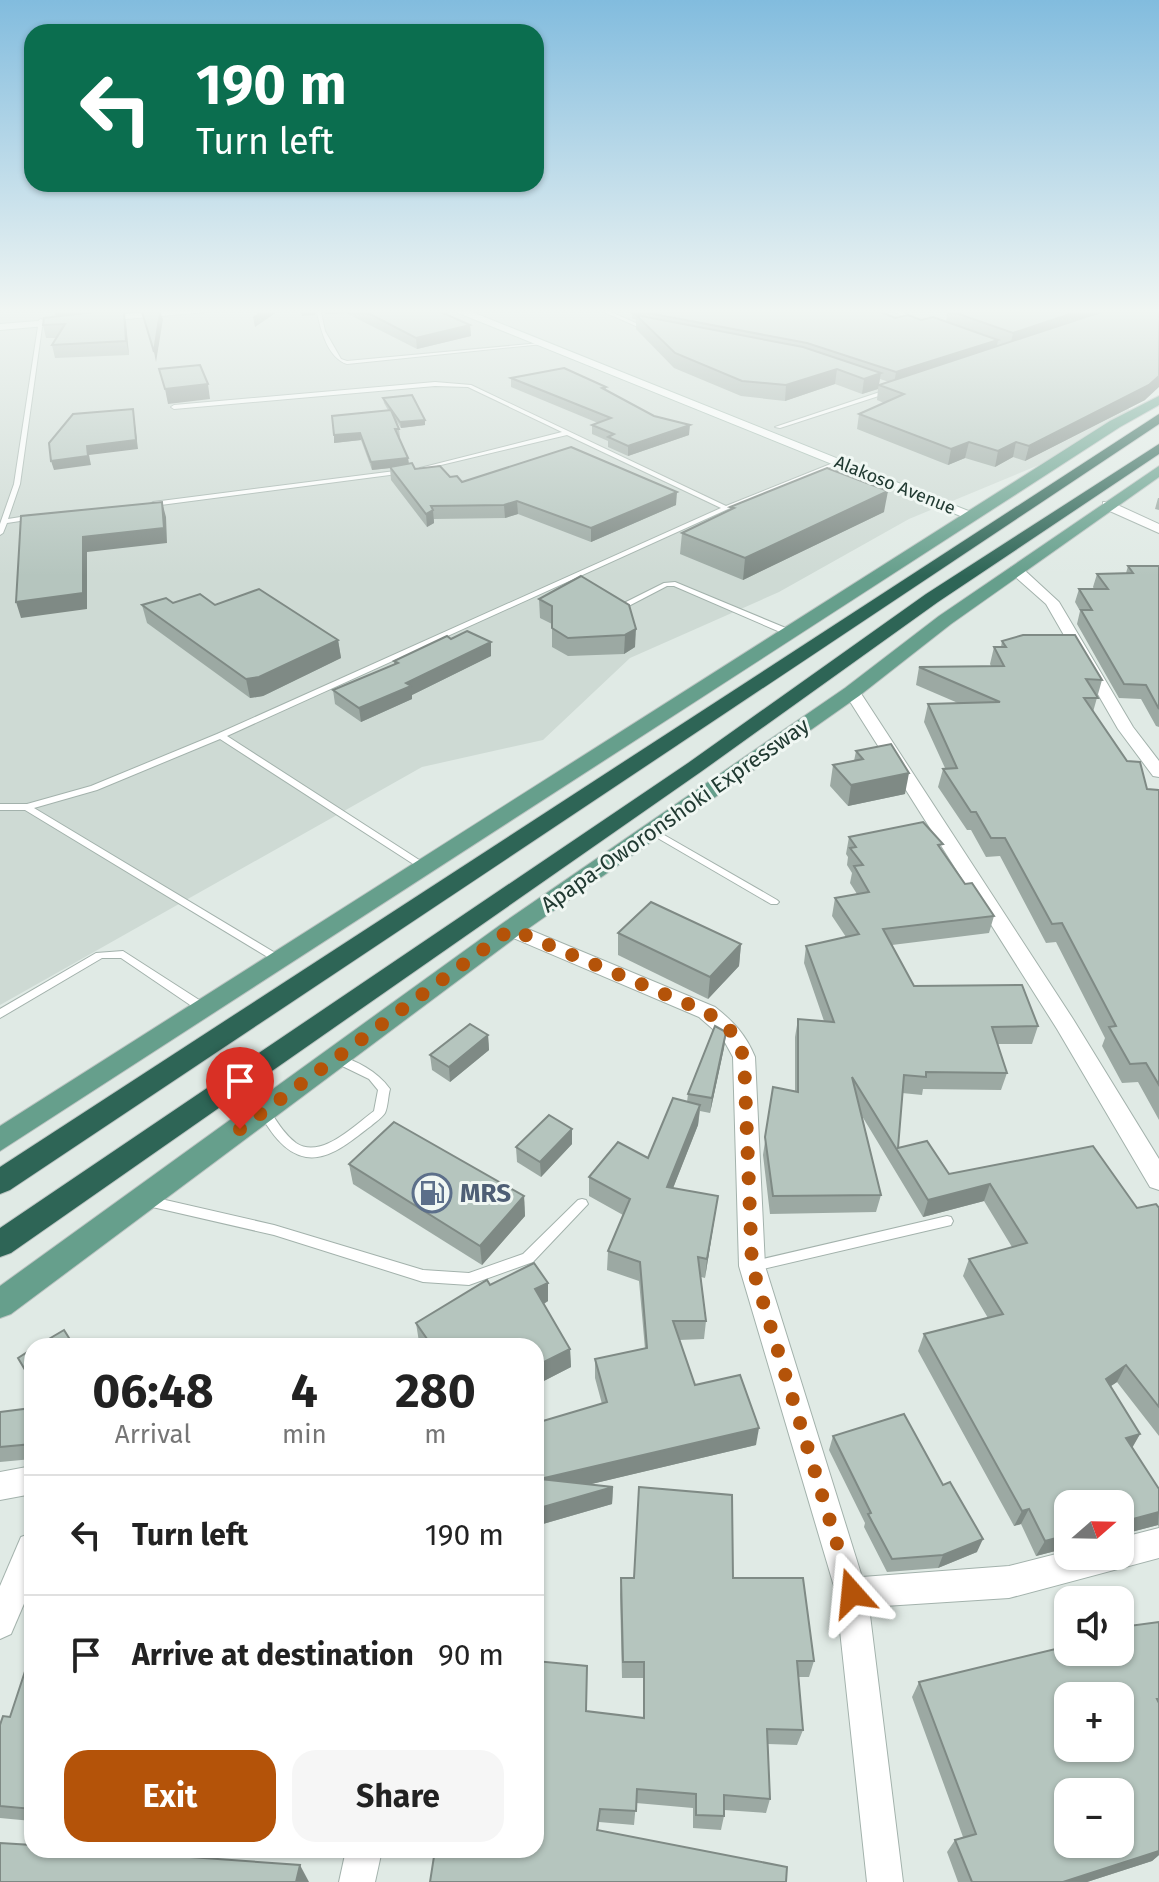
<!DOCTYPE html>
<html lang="en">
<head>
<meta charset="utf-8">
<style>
  body { margin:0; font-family:"Fira Sans",sans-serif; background:#f6f6f6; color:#222; height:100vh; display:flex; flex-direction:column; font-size:30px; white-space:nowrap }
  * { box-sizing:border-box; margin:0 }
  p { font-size:26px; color:#767676 }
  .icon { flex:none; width:44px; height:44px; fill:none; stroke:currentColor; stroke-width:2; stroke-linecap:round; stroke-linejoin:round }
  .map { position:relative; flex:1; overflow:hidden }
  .details { position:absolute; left:24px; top:1338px; width:520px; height:520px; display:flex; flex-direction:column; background:#fff; border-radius:24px; box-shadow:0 2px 6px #0004 }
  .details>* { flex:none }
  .banner { position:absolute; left:24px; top:24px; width:520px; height:168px; border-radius:24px; box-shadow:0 2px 6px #0004; background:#0b6e4f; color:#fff; overflow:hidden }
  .needle { width:52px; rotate:70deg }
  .fabs { position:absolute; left:1054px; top:1490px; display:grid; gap:16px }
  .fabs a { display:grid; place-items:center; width:80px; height:80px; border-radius:16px; background:#fff; box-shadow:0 2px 6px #0004; font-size:40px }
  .pin { position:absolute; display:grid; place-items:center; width:68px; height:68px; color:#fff; margin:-82px -34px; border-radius:50% 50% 50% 0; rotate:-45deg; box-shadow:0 0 8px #0007 }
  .pin .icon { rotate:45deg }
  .me { position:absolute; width:88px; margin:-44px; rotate:342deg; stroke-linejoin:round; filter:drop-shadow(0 0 6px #0008) }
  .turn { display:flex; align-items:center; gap:28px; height:168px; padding:0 40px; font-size:36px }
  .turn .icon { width:104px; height:104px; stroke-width:2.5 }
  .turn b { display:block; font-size:56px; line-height:68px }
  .eta { display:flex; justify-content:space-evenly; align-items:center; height:136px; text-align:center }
  .eta b { font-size:48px; font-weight:700; line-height:56px }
  .action { display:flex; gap:16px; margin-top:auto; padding:16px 40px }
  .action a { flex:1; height:92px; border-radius:24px; background:#b45309; color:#fff; font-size:32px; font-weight:700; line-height:92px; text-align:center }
  .action a+a { background:#f6f6f6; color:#222 }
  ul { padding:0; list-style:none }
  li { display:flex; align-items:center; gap:24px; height:120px; padding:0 40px; border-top:2px solid #e0e0e0 }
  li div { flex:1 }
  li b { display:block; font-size:30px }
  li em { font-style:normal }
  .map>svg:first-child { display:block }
  .built { fill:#cedad4 }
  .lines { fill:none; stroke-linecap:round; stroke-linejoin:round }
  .lane-casing { stroke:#a3b2ac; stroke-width:2 }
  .street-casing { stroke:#a3b2ac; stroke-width:2 }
  .secondary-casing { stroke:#9fb6ac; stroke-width:2 }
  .primary-casing { stroke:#bcc4c2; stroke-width:2 }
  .highway-casing { stroke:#bcc4c2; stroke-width:2 }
  .lane { fill:#fff; fill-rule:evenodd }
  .street { fill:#fff; fill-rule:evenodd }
  .secondary { fill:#fff; fill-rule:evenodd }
  .primary { fill:#669f8c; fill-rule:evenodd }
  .highway { fill:#2e6556; fill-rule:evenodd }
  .wall { fill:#9ca9a3; fill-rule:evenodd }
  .shaded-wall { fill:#7f8a85 }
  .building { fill:#b5c5be; stroke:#7f8a85; stroke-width:2; fill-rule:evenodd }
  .route { stroke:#b45309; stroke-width:14; stroke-dasharray:0 25.2 }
  .labels { text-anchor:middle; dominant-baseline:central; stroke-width:6; stroke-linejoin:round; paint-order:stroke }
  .far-street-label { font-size:18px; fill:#213a32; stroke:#f0f7f3 }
  .street-label { font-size:22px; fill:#213a32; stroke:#f0f7f3 }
  .near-service-label { font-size:26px; font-weight:bold; fill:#4e5e75; stroke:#f0f7f3; text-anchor:start }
</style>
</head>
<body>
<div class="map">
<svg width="1159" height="1882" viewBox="0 0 1159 1882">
  <rect width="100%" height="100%" fill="#e0eae5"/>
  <polygon class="built" points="0,312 1159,312 1110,397 1136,414 1039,465 909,519 779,592 630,658 543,740 422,767 0,1005"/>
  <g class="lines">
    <g class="lane-casing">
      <g id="lane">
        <path d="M 317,312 L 321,312 L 325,331 L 341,359 L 347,361 L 541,343 L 543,344 L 347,364 C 328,358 321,331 317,312 Z"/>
        <polygon points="604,312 611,312 649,329 645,330"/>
        <polygon points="895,312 902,312 919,321 915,322"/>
        <polygon points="41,319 43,320 20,484 8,519 33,515 36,517 33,519 7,523 3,533 0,535 0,524 14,484 39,320"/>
        <polygon points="435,382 471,385 726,506 838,461 843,462 728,509 227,736 427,865 429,867 427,869 421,869 220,739 97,790 34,808 282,957 283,959 282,961 274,961 25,810 0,810 0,804 27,804 91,786 217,734 721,508 567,435 420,470 420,468 562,432 468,387 435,386 174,409 171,407 174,405"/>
        <polygon points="889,389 892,391 891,392 780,428 775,427"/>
        <polygon points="403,470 405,471 405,473 153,506 150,504 153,502"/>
        <polygon points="675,582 793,631 794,633 793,635 787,635 674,586 667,586 619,611 612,609 664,583"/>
        <polygon points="652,828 777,900 779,902 777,904 771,904 649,833 647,831"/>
        <polygon points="123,951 207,1005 208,1008 207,1011 199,1011 121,958 102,958 0,1018 0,1009 96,953"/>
        <path d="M 336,1054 C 358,1062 376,1070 390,1089 C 388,1096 388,1107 385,1113 C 382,1118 375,1122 371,1126 C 353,1139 330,1161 306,1157 C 283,1153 269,1129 258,1111 L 260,1108 L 264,1107 L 268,1108 C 276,1120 284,1134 296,1143 C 321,1160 355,1125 374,1111 L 378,1090 L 369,1079 L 332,1061 L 330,1058 L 332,1055 Z"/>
        <polygon points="148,1196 274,1225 423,1270 469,1273 523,1254 578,1200 582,1199 586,1200 588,1204 533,1262 469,1285 423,1282 274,1235 148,1206 144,1205 142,1201 144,1197"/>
        <polygon points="947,1216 951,1217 953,1221 951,1225 947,1226 754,1271 749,1270 748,1266 749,1262 754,1261"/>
      </g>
    </g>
    <g class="street-casing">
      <g id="street">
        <polygon points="1103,502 1111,502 1159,524 1159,533 1103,508"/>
        <polygon points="1011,567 1021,567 1059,602 1133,727 1159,761 1159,777 1153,776 1118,729 1046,604 1011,573"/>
        <polygon points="852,687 860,692 1073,1019 1159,1159 1159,1190 1150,1187 1057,1029 844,692"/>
        <path d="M 511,922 L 715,1007 C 733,1021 746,1035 755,1057 L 765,1266 L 862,1577 L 1009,1566 L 1068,1551 L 1068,1556 L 1120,1556 L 1120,1538 L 1159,1528 L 1159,1558 L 1009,1598 L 869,1607 L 903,1882 L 867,1882 L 836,1593 L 739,1266 L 733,1057 L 722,1037 L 699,1017 L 504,934 L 501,929 L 504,924 Z"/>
        <polygon points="32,1466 32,1494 0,1500 0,1472"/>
        <polygon points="32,1533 32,1585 11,1634 0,1639 0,1586 21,1537"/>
        <polygon points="346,1850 382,1850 375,1882 339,1882"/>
      </g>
    </g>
    <g class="secondary-casing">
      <g id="secondary">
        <polygon points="151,312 206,312 0,330 0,324"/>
        <polygon points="456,312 472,312 981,516 968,519"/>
      </g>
    </g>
    <g class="primary-casing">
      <g id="primary">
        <polygon points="1159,396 1159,405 1120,427 0,1151 0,1126 1110,421"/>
        <polygon points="1159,466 1159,477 951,624 859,696 519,935 11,1314 0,1318 0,1286 503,923 845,688 939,616"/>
      </g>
    </g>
    <g class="highway-casing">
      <g id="highway">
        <polygon points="1159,414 1159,424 10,1190 0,1194 0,1167"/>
        <polygon points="1159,444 1159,454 938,602 702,771 11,1253 0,1257 0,1228 688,763 926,594"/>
      </g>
    </g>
    <use href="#lane" class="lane"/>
    <use href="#street" class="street"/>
    <use href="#secondary" class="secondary"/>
    <use href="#primary" class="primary"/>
    <use href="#highway" class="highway"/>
  </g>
  <g class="wall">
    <polygon points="55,312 124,312 129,355 55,358 52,345 56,338 46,338 43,325 56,317"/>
    <polygon points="324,312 441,312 470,325 471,336 417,349 346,313 325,314"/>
    <path d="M 630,312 L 881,312 L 895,318 L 946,322 L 947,312 L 1159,312 L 1145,400 L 1025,461 L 1013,457 L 995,467 L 965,458 L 948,465 L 857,429 L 859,414 L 884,403 L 877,400 L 878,389 L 862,394 L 835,384 L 785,401 L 741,396 L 674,368 L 636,329 L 636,320 L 632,318 L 632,314 ZM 880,379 L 889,382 L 879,385 Z"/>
    <polygon points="511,378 606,387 606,390 689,435 628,456 608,447 608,441 592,434 592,425 598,423 511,387"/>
    <polygon points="383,398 425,425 401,428 396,420 399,429 400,437 399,437 408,458 409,464 415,469 450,477 462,482 676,505 591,542 518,514 505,518 434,519 434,523 427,527 391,480 390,468 372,470 361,440 334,443 388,410 384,403"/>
    <polygon points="1158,498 1159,498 1159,510 1155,509"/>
    <polygon points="730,507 884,512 743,580 680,554 682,533 730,510"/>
    <polygon points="1128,566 1159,566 1159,727 1156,726 1141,699 1119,698 1077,624 1080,611 1075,602 1079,589 1094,589 1093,587 1097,574 1126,573"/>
    <polygon points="581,576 635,647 624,654 568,656 552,647 552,624 540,618 539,599"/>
    <polygon points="173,603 215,605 338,640 341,658 263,696 250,698 147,623 142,605"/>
    <polygon points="1002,641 1102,680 1093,712 1147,789 1159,790 1159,1120 1138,1082 1122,1083 1102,1046 1105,1038 1056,942 1046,943 1000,856 986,857 971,830 967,830 938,787 943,769 945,768 924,722 928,704 958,703 916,685 919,667 991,666 990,664 994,647 1001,647"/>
    <polygon points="491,656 412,695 412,699 361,722 335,704 333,690 394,664 394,661"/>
    <polygon points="856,751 905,794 848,806 830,786 833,765 854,761"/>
    <polygon points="849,837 941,850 965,884 994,916 989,933 892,945 914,986 1038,1026 1032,1044 998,1044 1007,1073 1001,1090 923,1089 922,1095 902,1093 898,1148 949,1174 1137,1208 1159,1208 1159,1436 1117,1382 1111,1386 1140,1434 1132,1447 1159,1489 1159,1528 1158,1525 1127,1533 1120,1544 1120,1504 1068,1504 1068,1549 1067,1548 1036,1556 1021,1524 1014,1526 918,1351 924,1334 988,1318 963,1276 969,1259 1012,1247 984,1201 923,1217 862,1116 881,1195 876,1212 770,1214 763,1155 773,1087 795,1091 795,1037 798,1019 824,1021 804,963 806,946 846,937 832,916 835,898 857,894 850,883 852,873 847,865 848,857 846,854"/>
    <polygon points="618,933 741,944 739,966 708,999 618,955"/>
    <polygon points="726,1033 724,1048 710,1113 700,1111 698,1125 673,1188 715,1215 705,1278 701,1277 706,1321 704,1339 679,1340 695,1385 756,1445 591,1484 613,1487 612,1504 536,1526 536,1423 602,1404 595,1378 595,1359 645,1349 639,1281 607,1270 608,1251 623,1215 589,1196 589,1177 648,1158 687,1102 688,1094"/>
    <polygon points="488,1035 489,1050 450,1082 432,1070 430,1055"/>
    <polygon points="572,1144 541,1177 517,1162 516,1147"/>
    <polygon points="349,1164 524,1196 525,1216 482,1265 353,1184"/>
    <polygon points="548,1283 548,1301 544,1304 570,1349 571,1367 536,1385 536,1346 422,1346 419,1342 416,1323 490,1285"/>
    <polygon points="32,1408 32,1459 0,1462 0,1412"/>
    <polygon points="833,1436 977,1552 938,1568 887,1572 864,1527 865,1523 829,1450"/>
    <polygon points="621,1578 733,1578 814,1661 809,1677 798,1677 803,1730 797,1745 768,1744 770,1799 766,1813 724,1810 724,1816 721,1830 693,1828 693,1808 636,1803 634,1825 599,1822 598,1830 536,1850 586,1711 643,1718 643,1678 622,1678 620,1595"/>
    <polygon points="1159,1622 1159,1855 1152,1861 1087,1882 958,1882 947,1852 955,1840 963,1837 912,1697 919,1682 1068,1652 1122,1627"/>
    <polygon points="32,1650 32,1821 0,1818 0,1725 10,1717"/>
  </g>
  <g class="shaded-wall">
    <polygon points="55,312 108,312 56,317"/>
    <polygon points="124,312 126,322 129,355 126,341"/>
    <polygon points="160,312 163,319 156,362 154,352"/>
    <polygon points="260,312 277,312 255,327 253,317"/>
    <polygon points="301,312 316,312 315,315 302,316"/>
    <polygon points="324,312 346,312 346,313 325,314"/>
    <polygon points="1076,312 1113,312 1010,347 1013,333"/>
    <polygon points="470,325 471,336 417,349 416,338"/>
    <polygon points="998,340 996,351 894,384 896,372"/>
    <polygon points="837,369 835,384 785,401 786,385"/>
    <polygon points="881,373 878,389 862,394 864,379"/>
    <polygon points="1159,376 1159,387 1145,400 1025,461 1029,446"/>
    <polygon points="208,384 210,399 168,404 165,389"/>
    <polygon points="133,409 138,449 89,455 91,465 54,470 51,461 87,446"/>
    <polygon points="425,420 425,425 401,428 400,422"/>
    <polygon points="690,425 689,435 628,456 628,446"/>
    <polygon points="360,433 361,440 334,443 334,435"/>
    <polygon points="969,442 965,458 948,465 951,449"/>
    <polygon points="1016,442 1013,457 995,467 998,451"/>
    <polygon points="408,458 409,466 372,470 371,462"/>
    <polygon points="888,491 884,512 743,580 745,558"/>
    <polygon points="677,492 676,505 591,542 591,528"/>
    <polygon points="517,501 518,514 505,518 504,505"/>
    <polygon points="162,502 166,517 167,543 87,552 87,609 21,618 16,602 83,537"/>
    <polygon points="433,510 434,523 427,527 426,514"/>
    <polygon points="636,629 635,647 624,654 625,635"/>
    <polygon points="338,640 341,658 263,696 250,698 246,679"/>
    <polygon points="491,642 491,656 412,695 412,699 361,722 359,708 406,683"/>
    <polygon points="909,773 905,794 848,806 851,785"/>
    <polygon points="741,944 739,966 708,999 710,977"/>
    <polygon points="726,1032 724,1048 710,1113 712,1098"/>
    <polygon points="488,1035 489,1050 450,1082 449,1067"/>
    <polygon points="700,1105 698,1125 666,1206 667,1187"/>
    <polygon points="572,1129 572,1144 541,1177 540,1162"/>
    <polygon points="990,1184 984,1201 923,1217 928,1200"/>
    <polygon points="524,1196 525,1216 482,1265 480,1246"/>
    <polygon points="718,1196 715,1215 705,1278 707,1259"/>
    <polygon points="548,1283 548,1301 536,1308 535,1289"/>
    <polygon points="570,1349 571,1367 536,1385 536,1366"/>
    <polygon points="1126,1365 1117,1382 1097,1395 1106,1379"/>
    <polygon points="759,1428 756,1445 541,1496 540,1479"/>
    <polygon points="1140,1434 1131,1450 1126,1438"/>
    <polygon points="613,1487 612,1504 536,1526 536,1509"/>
    <polygon points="1029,1509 1021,1524 1014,1526 1022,1511"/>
    <polygon points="1159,1512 1158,1525 1120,1535 1129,1520"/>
    <polygon points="1127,1533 1120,1544 1120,1535"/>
    <polygon points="1068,1535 1067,1548 1036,1556 1045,1541"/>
    <polygon points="983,1539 977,1552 938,1568 943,1555"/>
    <polygon points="1159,1851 1159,1855 1152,1861 1087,1882 1063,1882"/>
    <polygon points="300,1865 309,1882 296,1882"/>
  </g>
  <g class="building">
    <polygon points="94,312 124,312 126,341 52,345 65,324 43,325 44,318"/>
    <polygon points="142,312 160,312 154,352"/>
    <polygon points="366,312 441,312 470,325 416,338"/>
    <polygon points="643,312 881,312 895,318 908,315 921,320 933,317 998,340 896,372 807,343"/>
    <polygon points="953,312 1076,312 1013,333"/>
    <polygon points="1101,312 1159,312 1159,376 1149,385 1029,446 1016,442 998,451 969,442 951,449 859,414 904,394 879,385"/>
    <polygon points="636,315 803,347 881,373 864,379 837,369 786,385 742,381 675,353"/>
    <polygon points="200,365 208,384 165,389 159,369"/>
    <polygon points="564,368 606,387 602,388 654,416 690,425 628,446 608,437 614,434 592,425 611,418 511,378"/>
    <polygon points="412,395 425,420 400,422 383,398"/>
    <polygon points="133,409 136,440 87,446 88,456 51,461 49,443 73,414"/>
    <polygon points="391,410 399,429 395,429 408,458 371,462 360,433 334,435 332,416"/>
    <polygon points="571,447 677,492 591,528 517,501 504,505 431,506 433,510 426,514 390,467 412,463 415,469 440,466 450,477 457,476 462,482"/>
    <polygon points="827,468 888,491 745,558 682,533 734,508 730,507"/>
    <polygon points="162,502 164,528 83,537 83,593 16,602 21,516"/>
    <polygon points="1128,566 1159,566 1159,709 1146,685 1124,684 1081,610 1092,610 1079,589 1108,589 1097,574 1133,573"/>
    <polygon points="581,576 629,605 636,629 625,635 568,638 552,628 552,606 539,599"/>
    <polygon points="259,589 338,640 259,677 246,679 142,605 166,598 173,603 200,594 215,605"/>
    <polygon points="467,631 491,642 406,683 411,686 359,708 333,690 398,663 394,661 447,636 451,639"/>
    <polygon points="1023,635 1075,635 1102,680 1086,679 1098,698 1084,698 1127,761 1140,762 1147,789 1159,790 1159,1085 1146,1063 1130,1064 1109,1027 1116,1026 1062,923 1052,924 1005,838 991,838 976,812 971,812 943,769 957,768 928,704 1000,702 919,667 1004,666 994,647 1006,647 1002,641"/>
    <polygon points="891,744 909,773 851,785 833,765 863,759 856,751"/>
    <polygon points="923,822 943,844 938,845 965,884 972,883 994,916 883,929 914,986 1022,985 1038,1026 992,1027 1007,1073 926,1072 926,1077 904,1075 898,1148 927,1141 949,1174 1093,1146 1137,1208 1156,1204 1159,1208 1159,1407 1126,1365 1106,1379 1140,1434 1126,1438 1159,1489 1159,1512 1129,1520 1127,1533 1120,1535 1120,1504 1068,1504 1068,1535 1045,1541 1029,1509 1022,1511 924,1334 1003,1314 969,1259 1027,1243 990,1184 928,1200 852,1077 881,1195 773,1196 765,1137 773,1087 798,1092 798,1019 834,1022 806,946 859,934 835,898 869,892 854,866 863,865 850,848 856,847 849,837"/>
    <polygon points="651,902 741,944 710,977 618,933"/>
    <polygon points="470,1024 488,1035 449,1067 430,1055"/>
    <polygon points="715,1026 726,1032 712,1098 688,1094"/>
    <polygon points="673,1098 700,1105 667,1187 718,1196 707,1259 698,1257 706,1321 673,1321 695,1385 740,1375 759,1428 540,1479 613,1487 536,1509 536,1423 607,1402 595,1359 647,1348 640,1262 608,1251 630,1199 589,1177 618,1142 648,1158"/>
    <polygon points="549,1115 572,1129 540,1162 516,1147"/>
    <polygon points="394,1122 524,1196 480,1246 349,1164"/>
    <polygon points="534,1263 548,1283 535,1289 570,1349 536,1366 536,1346 432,1346 416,1323 487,1280 490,1285"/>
    <polygon points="64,1330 74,1346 37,1346"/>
    <polygon points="32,1349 32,1380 31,1380 18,1358"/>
    <polygon points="32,1408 32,1444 0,1447 0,1412"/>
    <polygon points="904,1414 943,1485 950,1482 983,1539 943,1555 892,1559 868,1514 871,1513 833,1436"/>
    <polygon points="639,1487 732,1495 733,1578 803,1578 814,1661 797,1661 803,1730 767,1729 770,1799 724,1795 724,1816 696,1815 696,1794 637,1789 636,1811 600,1809 597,1830 787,1867 786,1882 430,1882 435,1850 536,1850 536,1661 587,1666 586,1711 644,1718 644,1662 623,1662 621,1578 634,1578"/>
    <path d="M 1159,1622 L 1159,1699 L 1157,1699 L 1159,1703 L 1159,1851 L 1063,1882 L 972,1882 L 955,1840 L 976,1834 L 919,1682 L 1068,1646 L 1068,1652 L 1120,1652 L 1120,1624 L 1122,1627 ZM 1068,1696 L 1120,1696 L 1120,1748 L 1068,1748 ZM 1068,1792 L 1120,1792 L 1120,1844 L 1068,1844 Z"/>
    <polygon points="32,1650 32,1809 0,1806 0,1725 3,1716 10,1717"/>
    <polygon points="0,1843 32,1845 32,1850 93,1850 300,1865 296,1882 0,1882"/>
  </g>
  <linearGradient id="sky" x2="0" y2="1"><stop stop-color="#82bcde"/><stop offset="0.54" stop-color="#f1f6f3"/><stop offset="1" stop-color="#f1f6f3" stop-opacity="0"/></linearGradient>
  <rect width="1159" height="576" fill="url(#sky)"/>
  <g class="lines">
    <polyline class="route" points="240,1129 511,929 707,1012 732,1032 744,1057 752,1266 852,1593"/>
  </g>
  <defs>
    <g id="fuel-ring" transform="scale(2)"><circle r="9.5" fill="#f0f7f3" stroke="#5c6f8a" stroke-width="1.5"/><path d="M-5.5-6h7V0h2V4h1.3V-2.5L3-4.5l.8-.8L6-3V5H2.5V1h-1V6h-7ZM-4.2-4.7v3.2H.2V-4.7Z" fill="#5c6f8a"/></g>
  </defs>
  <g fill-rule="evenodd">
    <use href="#fuel-ring" x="432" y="1193"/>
  </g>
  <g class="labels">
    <g class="far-street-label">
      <text transform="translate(895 485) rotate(22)">Alakoso Avenue</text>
    </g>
    <g class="street-label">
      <text transform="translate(675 815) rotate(-35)">Apapa-Oworonshoki Expressway</text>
    </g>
    <g class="near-service-label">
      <text x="460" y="1193">MRS</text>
    </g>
  </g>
</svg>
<div class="fabs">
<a><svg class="needle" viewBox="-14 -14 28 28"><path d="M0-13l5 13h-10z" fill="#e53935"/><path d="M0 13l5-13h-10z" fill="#767676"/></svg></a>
<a><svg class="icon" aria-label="sound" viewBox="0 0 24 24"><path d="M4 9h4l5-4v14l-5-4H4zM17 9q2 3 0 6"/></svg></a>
<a>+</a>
<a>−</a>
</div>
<div class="pin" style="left:240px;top:1129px;background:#d93025"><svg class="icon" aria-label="arrive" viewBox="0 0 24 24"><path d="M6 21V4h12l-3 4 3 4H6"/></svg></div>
<svg class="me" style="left:852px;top:1593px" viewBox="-20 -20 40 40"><path d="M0-17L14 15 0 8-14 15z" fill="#b45309" stroke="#fff" stroke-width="4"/></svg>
<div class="banner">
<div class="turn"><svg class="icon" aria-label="left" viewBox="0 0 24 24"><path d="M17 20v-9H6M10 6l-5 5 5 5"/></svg><div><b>190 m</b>Turn left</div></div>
</div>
<section class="details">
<div class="eta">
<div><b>06:48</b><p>Arrival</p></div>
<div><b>4</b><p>min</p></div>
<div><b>280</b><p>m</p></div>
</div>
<ul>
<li><svg class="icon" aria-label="left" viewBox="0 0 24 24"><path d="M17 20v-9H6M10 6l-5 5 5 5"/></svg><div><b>Turn left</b></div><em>190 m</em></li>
<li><svg class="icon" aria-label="arrive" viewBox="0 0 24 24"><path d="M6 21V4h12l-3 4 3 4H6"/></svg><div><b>Arrive at destination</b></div><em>90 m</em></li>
</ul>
<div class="action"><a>Exit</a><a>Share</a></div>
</section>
</div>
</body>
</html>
